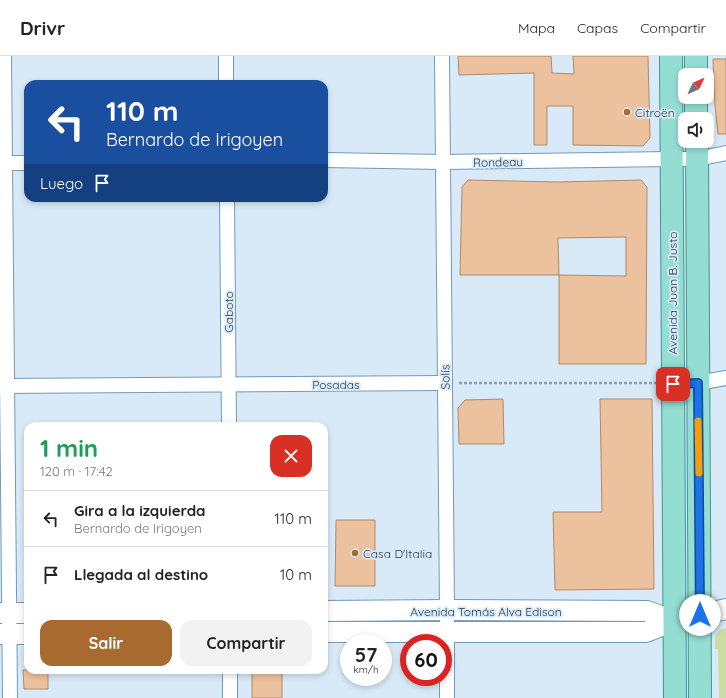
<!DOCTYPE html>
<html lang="es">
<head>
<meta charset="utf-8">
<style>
  body { margin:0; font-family:Quicksand,sans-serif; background:#f2f2f2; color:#222; height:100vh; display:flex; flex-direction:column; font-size:15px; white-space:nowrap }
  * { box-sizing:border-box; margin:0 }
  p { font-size:13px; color:#767676 }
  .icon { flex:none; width:22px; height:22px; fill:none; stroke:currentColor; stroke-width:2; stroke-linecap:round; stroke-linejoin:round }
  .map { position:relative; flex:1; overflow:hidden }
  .side { position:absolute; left:24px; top:366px; width:304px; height:252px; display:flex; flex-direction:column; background:#fff; border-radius:12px; box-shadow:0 2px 6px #0003 }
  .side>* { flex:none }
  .guide { position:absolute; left:24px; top:24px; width:304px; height:122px; border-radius:12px; box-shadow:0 2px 6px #0003; background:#1a4fa0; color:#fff; overflow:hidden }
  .needle { width:26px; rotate:46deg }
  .controls { position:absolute; left:678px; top:12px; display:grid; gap:8px }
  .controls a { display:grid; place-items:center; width:36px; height:36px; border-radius:8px; background:#fff; box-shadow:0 2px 6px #0003; font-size:20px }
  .speed { position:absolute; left:340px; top:578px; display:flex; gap:8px; font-size:20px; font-weight:700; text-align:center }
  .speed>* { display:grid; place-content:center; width:52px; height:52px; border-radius:50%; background:#fff; box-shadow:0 2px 6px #0003; line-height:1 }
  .speed small { font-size:10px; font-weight:400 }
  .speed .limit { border:6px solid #d22; background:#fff; color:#111 }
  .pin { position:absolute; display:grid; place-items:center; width:34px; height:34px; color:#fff; margin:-17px; border-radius:8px; box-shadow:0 2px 6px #0006 }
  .me { position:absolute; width:44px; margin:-22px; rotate:0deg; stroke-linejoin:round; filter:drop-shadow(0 0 3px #0008) }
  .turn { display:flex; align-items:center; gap:14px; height:84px; padding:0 16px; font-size:18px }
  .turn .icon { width:52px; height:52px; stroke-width:2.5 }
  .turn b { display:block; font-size:28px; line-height:34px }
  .then { display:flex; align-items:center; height:38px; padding:0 16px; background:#0003; gap:8px; font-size:15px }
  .round { display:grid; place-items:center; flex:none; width:42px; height:42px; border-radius:12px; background:#f2f2f2 }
  .head { display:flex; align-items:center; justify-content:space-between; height:68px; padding:0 16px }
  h1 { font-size:24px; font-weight:800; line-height:30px; color:#1e9e55 }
  .primary-button { display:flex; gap:8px; margin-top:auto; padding:8px 16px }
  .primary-button a { flex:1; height:46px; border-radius:12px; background:#a86a2f; color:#fff; font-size:16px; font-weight:800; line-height:46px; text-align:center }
  .primary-button a+a { background:#f2f2f2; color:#222 }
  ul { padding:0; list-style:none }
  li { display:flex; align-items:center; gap:12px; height:56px; padding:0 16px; border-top:1px solid #e0e0e0 }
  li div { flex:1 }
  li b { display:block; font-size:15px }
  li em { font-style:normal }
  header { display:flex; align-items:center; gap:24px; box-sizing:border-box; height:56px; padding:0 20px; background:#fff; border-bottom:1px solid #e0e0e0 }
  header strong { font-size:19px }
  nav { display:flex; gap:22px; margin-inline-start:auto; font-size:14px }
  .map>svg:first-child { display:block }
  .green { fill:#cbdda3 }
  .building { fill:#ebc19e; stroke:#b18968; fill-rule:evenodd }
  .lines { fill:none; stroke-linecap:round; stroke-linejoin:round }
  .minor-casing { stroke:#709abb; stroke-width:16 }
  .secondary-casing { stroke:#709abb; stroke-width:22 }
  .primary-casing { stroke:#41968f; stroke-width:24 }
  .path { stroke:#8c9eac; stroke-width:2.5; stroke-dasharray:3 2; stroke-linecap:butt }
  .minor { stroke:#fff; stroke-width:14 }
  .secondary { stroke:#fff; stroke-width:20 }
  .primary { stroke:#94ddd2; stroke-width:22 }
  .route-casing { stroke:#114b97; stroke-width:10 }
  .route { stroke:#1a73e8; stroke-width:7 }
  .slow { stroke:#f59e0b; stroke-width:7 }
  .poi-dot { fill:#a86a2f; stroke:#d8eaf8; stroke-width:1.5 }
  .labels { text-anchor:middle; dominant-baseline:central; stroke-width:3.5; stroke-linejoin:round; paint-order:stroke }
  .poi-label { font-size:12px; fill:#2a3c4a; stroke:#d8eaf8; text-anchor:start }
  .street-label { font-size:12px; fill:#2a3c4a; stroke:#d8eaf8 }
</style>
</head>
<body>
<header>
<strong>Drivr</strong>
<nav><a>Mapa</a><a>Capas</a><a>Compartir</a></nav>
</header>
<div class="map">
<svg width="726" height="642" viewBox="0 0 726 642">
  <rect width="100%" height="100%" fill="#d8eaf8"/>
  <path class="green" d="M 726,572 L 726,642 L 719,642 L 718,593 L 715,593 C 715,582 714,575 726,572 Z"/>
  <g class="building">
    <polygon points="458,0 551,0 552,17 574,18 573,0 648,0 650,82 643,90 573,89 573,50 547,50 547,89 534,89 534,17 459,19"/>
    <polygon points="713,3 726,3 726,78 718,78 715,50"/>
    <path d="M 468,124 L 558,126 L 641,124 L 647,131 L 646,308 L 559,308 L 559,219 L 460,219 L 462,131 ZM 626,181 L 626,220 L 559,219 L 558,182 Z"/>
    <polygon points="503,343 504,388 459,388 458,352 465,344"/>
    <polygon points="600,343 652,343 654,533 555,534 553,456 602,456"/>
    <polygon points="336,464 375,464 375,530 335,530"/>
    <polygon points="23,614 48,614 48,633 24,633"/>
    <rect x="252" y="614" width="30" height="28"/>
  </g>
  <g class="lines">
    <g class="minor-casing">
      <g id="minor">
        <polyline points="4,0 10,642"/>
        <polyline points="226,0 226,28"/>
        <polyline points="442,0 445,327 447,554 447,642"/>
        <polyline points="324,104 443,106 671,103 697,103 726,97"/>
        <polyline points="0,107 28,107"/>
        <polyline points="227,142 229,370"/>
        <polyline points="673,328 698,327 726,322"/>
        <polyline points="0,330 445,327"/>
        <polyline points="230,614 230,642"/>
      </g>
    </g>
    <g class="secondary-casing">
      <g id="secondary">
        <polyline points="324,555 447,554 647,555 674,565"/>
        <polyline points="0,557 28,557"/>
        <polyline points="324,576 646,576 674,565 726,553"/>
        <polyline points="0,578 28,578"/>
      </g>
    </g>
    <g class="primary-casing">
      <g id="primary">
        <polyline points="671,0 675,642"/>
        <polyline points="696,0 696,19"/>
        <polyline points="696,41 696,63"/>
        <polyline points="697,85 700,642"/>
      </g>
    </g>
    <polyline class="path" points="459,327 656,327"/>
    <use href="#minor" class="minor"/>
    <use href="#secondary" class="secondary"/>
    <use href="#primary" class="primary"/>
  </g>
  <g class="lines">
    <g class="route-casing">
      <polyline id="route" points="673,328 698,327 700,559"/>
    </g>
    <use href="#route" class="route"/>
    <polyline class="slow" points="698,365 699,417"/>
  </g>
  <g class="poi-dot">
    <circle cx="627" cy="56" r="4"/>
    <circle cx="355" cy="497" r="4"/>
  </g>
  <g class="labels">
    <g class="poi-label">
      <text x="635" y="56">Citroën</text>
      <text x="363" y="497">Casa D'Italia</text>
    </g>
    <g class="street-label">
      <text transform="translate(498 106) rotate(-1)">Rondeau</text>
      <text transform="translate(672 237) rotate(-90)">Avenida Juan B. Justo</text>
      <text transform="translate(228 256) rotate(-90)">Gaboto</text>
      <text transform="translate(445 321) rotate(-91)">Solís</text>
      <text x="336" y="328">Posadas</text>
      <text x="486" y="555">Avenida Tomás Alva Edison</text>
    </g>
  </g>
</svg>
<div class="controls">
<a><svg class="needle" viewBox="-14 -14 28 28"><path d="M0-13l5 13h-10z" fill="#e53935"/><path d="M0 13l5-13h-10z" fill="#767676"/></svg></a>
<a><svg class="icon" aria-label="sound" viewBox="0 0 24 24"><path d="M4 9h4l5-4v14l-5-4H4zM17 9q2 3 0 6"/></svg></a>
</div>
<div class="speed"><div>57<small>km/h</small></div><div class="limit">60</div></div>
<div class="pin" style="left:673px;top:328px;background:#d93025"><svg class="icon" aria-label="arrive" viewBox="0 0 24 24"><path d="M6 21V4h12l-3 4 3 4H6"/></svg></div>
<svg class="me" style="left:700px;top:559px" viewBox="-20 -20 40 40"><circle r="19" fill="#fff"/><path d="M0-13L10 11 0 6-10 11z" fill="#1a73e8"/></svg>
<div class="guide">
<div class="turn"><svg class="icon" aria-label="left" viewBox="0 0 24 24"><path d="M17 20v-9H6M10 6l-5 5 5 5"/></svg><div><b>110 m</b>Bernardo de Irigoyen</div></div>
<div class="then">Luego<svg class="icon" aria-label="arrive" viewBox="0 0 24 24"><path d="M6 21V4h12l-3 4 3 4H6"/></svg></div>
</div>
<section class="side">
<div class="head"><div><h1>1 min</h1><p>120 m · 17:42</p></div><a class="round" style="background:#d93025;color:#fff"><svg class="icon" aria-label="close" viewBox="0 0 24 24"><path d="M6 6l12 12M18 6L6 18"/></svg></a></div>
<ul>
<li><svg class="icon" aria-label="left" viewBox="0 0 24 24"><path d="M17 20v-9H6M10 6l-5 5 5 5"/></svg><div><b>Gira a la izquierda</b><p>Bernardo de Irigoyen</p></div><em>110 m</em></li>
<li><svg class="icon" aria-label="arrive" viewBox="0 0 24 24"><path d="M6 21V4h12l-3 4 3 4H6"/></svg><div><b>Llegada al destino</b></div><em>10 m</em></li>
</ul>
<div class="primary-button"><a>Salir</a><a>Compartir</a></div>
</section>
</div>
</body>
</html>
